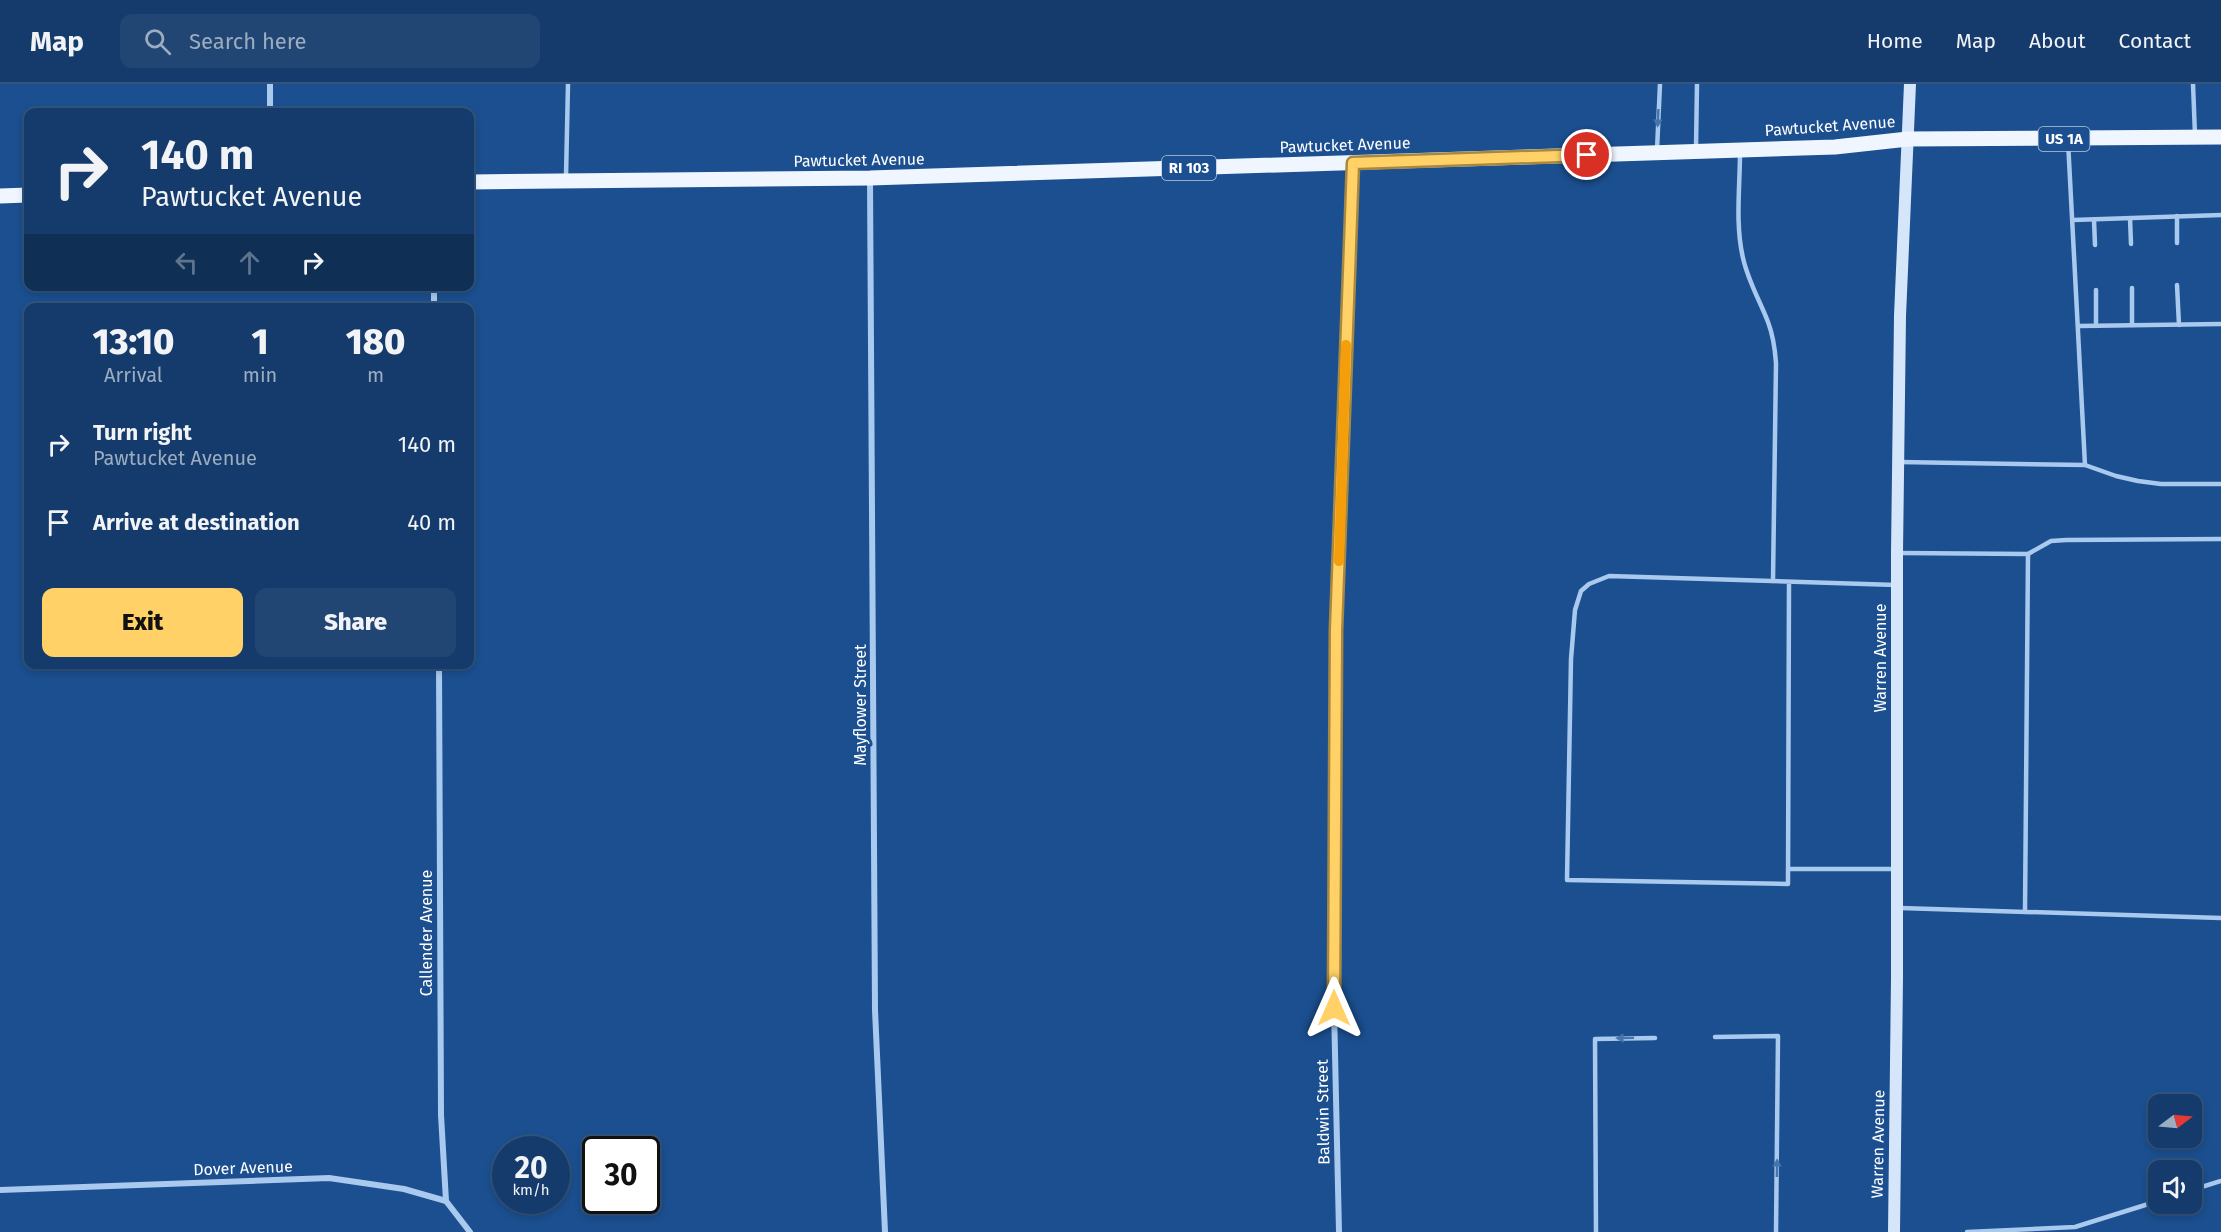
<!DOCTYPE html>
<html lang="en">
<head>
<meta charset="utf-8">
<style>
  body { margin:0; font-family:"Fira Sans",sans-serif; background:#214673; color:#f1f3f6; height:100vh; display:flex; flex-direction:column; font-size:22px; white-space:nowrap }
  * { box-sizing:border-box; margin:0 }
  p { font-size:20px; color:#9dadc1 }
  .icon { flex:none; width:33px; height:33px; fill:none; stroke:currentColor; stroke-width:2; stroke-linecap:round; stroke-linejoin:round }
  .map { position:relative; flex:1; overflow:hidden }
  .panel { position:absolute; left:24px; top:219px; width:450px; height:366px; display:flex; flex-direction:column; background:#143b6b; border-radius:12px; box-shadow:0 3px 9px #0003,0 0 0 2px #33557e }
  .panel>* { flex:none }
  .hud { position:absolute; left:24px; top:24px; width:450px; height:183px; border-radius:12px; box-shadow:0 3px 9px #0003,0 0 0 2px #33557e; background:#143b6b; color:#f1f3f6; overflow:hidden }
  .needle { width:39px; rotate:74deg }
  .fabs { position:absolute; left:2148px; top:1010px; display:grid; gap:12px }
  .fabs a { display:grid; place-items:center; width:54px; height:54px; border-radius:12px; background:#143b6b; box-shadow:0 3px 9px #0003,0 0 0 2px #33557e; font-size:30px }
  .speed { position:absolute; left:492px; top:1052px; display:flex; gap:12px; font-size:30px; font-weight:700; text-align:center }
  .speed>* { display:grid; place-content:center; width:78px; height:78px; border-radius:50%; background:#143b6b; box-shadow:0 3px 9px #0003,0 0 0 2px #33557e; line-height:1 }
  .speed small { font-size:15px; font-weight:400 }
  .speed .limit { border:3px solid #111; border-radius:9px; background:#fff; color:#111 }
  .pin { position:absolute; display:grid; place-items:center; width:51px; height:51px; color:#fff; margin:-26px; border:3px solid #fff; border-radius:50%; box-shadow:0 2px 6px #0007 }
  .me { position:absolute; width:66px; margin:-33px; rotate:0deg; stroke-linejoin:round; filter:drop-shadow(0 0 4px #0008) }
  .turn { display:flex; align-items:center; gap:21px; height:126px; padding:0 18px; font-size:27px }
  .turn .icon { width:78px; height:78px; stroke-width:2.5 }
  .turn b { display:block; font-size:42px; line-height:51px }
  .lanes { display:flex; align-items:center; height:57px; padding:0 18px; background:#0003; justify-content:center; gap:30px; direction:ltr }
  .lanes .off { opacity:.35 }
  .eta { display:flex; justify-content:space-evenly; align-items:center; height:102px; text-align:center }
  .eta b { font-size:36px; font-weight:800; line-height:42px }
  .cta { display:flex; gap:12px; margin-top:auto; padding:12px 18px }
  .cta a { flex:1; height:69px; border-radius:12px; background:#ffd166; color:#111; font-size:24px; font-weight:800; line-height:69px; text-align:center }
  .cta a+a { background:#214673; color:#f1f3f6 }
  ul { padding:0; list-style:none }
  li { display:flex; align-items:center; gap:18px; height:78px; padding:0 18px }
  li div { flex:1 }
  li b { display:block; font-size:22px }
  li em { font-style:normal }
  header { display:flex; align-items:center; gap:36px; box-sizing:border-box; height:84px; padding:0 30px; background:#143b6b; border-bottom:2px solid #33557e }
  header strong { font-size:28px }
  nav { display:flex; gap:33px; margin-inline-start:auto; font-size:21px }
  .search { width:420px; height:54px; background:#214673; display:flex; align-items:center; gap:15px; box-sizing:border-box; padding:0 21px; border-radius:12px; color:#9dadc1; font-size:22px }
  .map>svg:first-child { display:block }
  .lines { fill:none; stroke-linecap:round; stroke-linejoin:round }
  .service { stroke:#a9c9ee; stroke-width:4.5 }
  .minor { stroke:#a9c9ee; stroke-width:6 }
  .secondary { stroke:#d6e6fa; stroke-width:12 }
  .primary { stroke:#f0f6ff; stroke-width:15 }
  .oneway { fill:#4674ac }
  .route-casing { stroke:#a68842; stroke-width:15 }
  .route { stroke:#ffd166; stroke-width:10 }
  .slow { stroke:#f59e0b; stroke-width:10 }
  .labels { text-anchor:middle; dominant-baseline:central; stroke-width:6; stroke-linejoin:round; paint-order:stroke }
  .shield { fill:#1b4f8f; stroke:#bbcadd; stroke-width:1.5 }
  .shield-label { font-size:15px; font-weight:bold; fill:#fff }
  .street-label { font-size:16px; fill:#fff; stroke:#1b4f8f }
</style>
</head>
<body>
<header>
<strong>Map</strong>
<div class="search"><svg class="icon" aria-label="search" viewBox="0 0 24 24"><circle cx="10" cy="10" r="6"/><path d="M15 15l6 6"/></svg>Search here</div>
<nav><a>Home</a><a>Map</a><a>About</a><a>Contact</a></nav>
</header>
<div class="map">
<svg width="2221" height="1148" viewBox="0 0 2221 1148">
  <rect width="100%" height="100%" fill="#1b4f8f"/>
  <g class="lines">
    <g class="service">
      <polyline points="2193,0 2195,51"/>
      <polyline points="2068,57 2085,381"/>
      <polyline points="1696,64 1697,0"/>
      <polyline points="1657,66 1660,0"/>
      <path d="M 1740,68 C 1740,103 1735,140 1743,174 C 1748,197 1760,217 1768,238 C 1773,251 1775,265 1776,279 L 1773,497"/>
      <polyline points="566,93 568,0"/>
      <polyline points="2130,134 2131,160"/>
      <polyline points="2073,136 2221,131"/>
      <polyline points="2094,136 2095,161"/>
      <polyline points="2177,159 2177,132"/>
      <polyline points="2177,201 2179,241"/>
      <polyline points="2096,206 2096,242"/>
      <polyline points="2132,241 2132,204"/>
      <polyline points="2079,242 2221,240"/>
      <polyline points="1899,378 2085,381 2116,392 2138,397 2161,400 2221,400"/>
      <polyline points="1899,469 2028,470 2051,457 2066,456 2221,455"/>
      <polyline points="1789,498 1788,800 1567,796 1571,575 1575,526 1581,507 1589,500 1609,492 1896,501"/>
      <polyline points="1788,785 1896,785"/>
      <polyline points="1900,824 2221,834"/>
      <polyline points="2025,828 2028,470"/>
      <polyline points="1715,953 1778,952 1776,1148"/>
      <polyline points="2192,1106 2221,1097"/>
      <polyline points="1596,1148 1595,955 1655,954"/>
      <polyline points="1967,1148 2075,1143 2158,1117"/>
    </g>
    <g class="minor">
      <polyline points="270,0 270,28"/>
      <polyline points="870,95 875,926 885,1148"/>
      <polyline points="434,202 434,224"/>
      <polyline points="439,580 441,1031 446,1117"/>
      <polyline points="0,1106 329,1094 404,1105 446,1117 470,1148"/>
      <polyline points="1339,1148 1334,924 1336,546 1353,80"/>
    </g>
    <polyline class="secondary" points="1894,1148 1897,894 1897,469 1900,232 1910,0"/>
    <g class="primary">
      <polyline points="470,98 870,94 1835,63 1908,55 2221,53"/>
      <polyline points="0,112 28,111"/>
    </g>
  </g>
  <defs><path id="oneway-solid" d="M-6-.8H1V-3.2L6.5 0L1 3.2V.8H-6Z" transform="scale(1.5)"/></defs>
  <g class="oneway">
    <use href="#oneway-solid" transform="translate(1658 34) rotate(93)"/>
    <use href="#oneway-solid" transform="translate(1625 954) rotate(179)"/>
    <use href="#oneway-solid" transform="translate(1777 1084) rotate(-89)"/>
  </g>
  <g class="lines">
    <g class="route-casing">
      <polyline id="route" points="1334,924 1336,546 1353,79 1587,71"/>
    </g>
    <use href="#route" class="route"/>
    <polyline class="slow" points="1339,477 1346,261"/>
  </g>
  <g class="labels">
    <g class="shield">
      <rect x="2038.5" y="43" width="51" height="24" rx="4.5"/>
      <rect x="1162" y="72" width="54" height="24" rx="4.5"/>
    </g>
    <g class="shield-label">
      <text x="2064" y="55">US 1A</text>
      <text x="1189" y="84">RI 103</text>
    </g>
    <g class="street-label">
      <text transform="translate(1830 42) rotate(-4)">Pawtucket Avenue</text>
      <text transform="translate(1345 61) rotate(-2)">Pawtucket Avenue</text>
      <text transform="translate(859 76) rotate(-1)">Pawtucket Avenue</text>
      <text transform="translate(1880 574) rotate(-90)">Warren Avenue</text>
      <text transform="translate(860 621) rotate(-90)">Mayflower Street</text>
      <text transform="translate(426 849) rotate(-90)">Callender Avenue</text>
      <text transform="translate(1323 1028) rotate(-91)">Baldwin Street</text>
      <text transform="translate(1878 1060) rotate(-89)">Warren Avenue</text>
      <text transform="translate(243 1084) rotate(-2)">Dover Avenue</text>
    </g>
  </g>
</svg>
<div class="fabs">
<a><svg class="needle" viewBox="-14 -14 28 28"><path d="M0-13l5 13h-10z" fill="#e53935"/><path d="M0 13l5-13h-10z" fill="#9dadc1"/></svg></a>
<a><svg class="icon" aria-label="sound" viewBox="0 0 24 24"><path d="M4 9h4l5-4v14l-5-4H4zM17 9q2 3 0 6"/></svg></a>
</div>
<div class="speed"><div>20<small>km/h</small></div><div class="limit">30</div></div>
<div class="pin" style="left:1587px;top:71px;background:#d93025"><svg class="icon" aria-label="arrive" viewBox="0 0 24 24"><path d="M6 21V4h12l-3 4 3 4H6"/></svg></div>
<svg class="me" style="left:1334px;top:924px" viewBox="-20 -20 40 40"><path d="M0-17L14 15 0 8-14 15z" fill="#ffd166" stroke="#fff" stroke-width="4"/></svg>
<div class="hud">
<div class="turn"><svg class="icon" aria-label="right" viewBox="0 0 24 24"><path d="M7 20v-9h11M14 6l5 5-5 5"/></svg><div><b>140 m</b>Pawtucket Avenue</div></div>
<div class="lanes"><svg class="icon off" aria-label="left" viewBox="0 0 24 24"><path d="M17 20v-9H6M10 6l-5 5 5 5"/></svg><svg class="icon off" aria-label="ahead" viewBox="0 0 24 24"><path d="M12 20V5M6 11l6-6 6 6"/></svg><svg class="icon" aria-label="right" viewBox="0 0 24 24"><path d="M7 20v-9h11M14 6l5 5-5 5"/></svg></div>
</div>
<section class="panel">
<div class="eta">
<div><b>13:10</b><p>Arrival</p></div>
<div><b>1</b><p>min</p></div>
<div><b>180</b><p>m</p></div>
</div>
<ul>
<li><svg class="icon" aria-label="right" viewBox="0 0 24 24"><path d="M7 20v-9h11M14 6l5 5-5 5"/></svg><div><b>Turn right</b><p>Pawtucket Avenue</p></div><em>140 m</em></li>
<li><svg class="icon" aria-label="arrive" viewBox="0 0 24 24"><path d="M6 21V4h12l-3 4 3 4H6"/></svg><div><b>Arrive at destination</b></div><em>40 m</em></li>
</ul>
<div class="cta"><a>Exit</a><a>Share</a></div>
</section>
</div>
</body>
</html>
